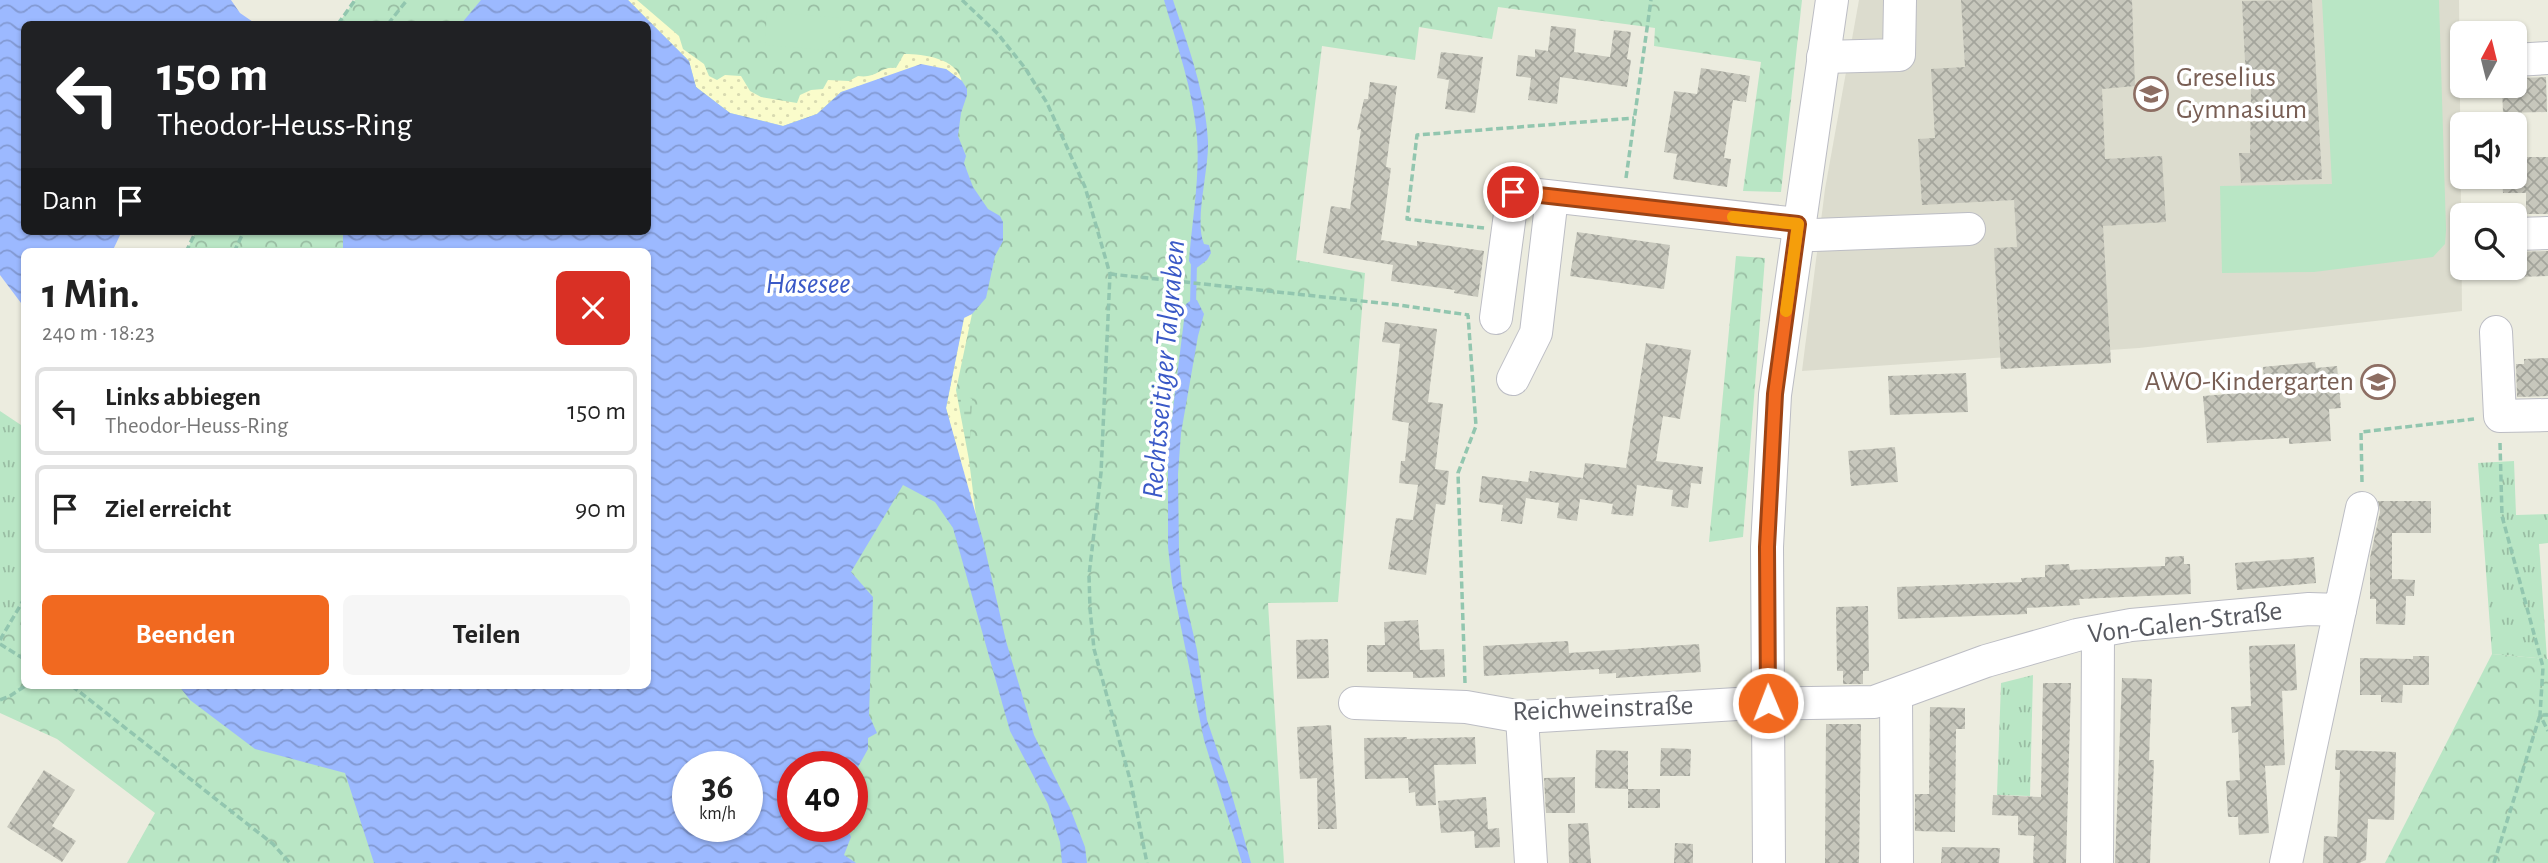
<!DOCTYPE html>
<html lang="de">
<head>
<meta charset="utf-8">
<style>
  body { margin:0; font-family:"Alegreya Sans",sans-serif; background:#f6f6f6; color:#222; height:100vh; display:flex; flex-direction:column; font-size:26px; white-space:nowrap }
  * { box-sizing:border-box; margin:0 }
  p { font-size:23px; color:#767676 }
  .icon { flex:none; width:38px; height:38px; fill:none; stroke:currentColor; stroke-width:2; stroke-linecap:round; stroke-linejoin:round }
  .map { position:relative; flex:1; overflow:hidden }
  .details { position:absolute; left:21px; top:248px; width:630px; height:441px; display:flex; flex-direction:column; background:#fff; border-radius:10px; box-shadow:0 2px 5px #0004 }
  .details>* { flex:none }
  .guide { position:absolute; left:21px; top:21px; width:630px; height:214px; border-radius:10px; box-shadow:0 2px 5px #0004; background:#202124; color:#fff; overflow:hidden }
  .needle { width:46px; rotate:7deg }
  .fabs { position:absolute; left:2450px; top:21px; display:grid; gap:14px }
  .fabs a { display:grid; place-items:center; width:77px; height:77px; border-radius:10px; background:#fff; box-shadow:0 2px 5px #0004; font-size:35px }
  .speed { position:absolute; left:672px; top:751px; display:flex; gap:14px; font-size:35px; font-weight:700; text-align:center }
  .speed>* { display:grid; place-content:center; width:91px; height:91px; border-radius:50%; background:#fff; box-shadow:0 2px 5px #0004; line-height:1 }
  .speed small { font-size:18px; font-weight:400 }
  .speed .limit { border:10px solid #d22; background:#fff; color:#111 }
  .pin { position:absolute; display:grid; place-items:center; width:60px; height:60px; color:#fff; margin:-30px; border:4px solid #fff; border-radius:50%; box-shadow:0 2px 7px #0007 }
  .me { position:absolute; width:77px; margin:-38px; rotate:359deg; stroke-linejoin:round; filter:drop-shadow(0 0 5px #0008) }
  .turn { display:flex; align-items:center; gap:24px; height:147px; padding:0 21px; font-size:32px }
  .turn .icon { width:91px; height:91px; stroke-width:2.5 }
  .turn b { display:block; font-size:49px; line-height:60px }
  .then { display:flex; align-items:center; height:66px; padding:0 21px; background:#0003; gap:14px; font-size:26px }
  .round { display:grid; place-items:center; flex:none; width:74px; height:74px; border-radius:10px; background:#f6f6f6 }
  .head { display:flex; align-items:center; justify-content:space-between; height:119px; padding:0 21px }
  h1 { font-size:42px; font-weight:700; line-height:52px }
  .cta { display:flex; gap:14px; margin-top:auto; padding:14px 21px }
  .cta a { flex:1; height:80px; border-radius:10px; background:#f16920; color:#fff; font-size:28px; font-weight:700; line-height:80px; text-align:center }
  .cta a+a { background:#f6f6f6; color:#222 }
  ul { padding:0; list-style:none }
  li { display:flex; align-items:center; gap:21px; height:88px; margin:0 14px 10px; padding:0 7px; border:4px solid #e0e0e0; border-radius:10px }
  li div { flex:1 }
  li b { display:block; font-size:26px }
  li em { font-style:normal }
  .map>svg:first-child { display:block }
  .education { fill:#dcdcce }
  .grass { fill:url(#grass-tufts) }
  .forest { fill:url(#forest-crowns); fill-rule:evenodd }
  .wetland { fill:url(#wetland-marsh) }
  .sand { fill:url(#sand-dots) }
  .pitch { fill:#b9e6c5 }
  .water { fill:url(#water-waves); fill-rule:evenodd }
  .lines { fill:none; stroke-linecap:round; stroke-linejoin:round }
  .stream { stroke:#9cb9ff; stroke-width:6 }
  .building { fill:url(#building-cross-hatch) }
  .minor-casing { stroke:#bcbdc4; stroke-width:34 }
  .path { stroke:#92c6af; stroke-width:3.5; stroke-dasharray:7 3.5; stroke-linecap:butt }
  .minor { stroke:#fff; stroke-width:32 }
  .route-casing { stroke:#9d4415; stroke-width:18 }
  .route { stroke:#f16920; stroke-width:12 }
  .slow { stroke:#f59e0b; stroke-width:12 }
  .labels { text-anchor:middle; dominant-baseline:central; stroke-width:7; stroke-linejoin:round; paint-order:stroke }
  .education-label { font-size:28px; fill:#785e54; stroke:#fff; text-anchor:start }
  .street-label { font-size:28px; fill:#585a61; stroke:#fff }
  .water-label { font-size:30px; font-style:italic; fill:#3a59c7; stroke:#fff }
</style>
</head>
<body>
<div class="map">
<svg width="2548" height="863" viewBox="0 0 2548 863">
  <defs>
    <pattern id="grass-tufts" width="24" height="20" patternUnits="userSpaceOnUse" patternTransform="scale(1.75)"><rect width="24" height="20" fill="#b9e6c5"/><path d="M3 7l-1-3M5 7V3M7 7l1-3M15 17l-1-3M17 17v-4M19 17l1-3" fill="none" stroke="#99bda3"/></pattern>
    <pattern id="forest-crowns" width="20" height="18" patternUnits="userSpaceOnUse" patternTransform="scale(1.75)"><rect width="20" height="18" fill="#b9e6c5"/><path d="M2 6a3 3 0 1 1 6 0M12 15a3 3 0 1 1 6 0" fill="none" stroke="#99bda3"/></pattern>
    <pattern id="wetland-marsh" width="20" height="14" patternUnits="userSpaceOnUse" patternTransform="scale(1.75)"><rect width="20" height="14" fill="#b9e6c5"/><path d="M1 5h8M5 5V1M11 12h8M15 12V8" fill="none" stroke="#99bda3"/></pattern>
    <pattern id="sand-dots" width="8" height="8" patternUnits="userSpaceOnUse" patternTransform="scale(1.75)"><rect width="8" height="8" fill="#fafccb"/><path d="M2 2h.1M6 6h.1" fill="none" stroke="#d8dab1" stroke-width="1.8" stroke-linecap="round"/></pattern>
    <pattern id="water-waves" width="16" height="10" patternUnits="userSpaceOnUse" patternTransform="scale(1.75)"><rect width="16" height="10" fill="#9cb9ff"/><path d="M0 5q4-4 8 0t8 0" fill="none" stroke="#8299d2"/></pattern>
    <pattern id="building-cross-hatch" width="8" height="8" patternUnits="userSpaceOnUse" patternTransform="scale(1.75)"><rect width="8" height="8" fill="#c7c7bc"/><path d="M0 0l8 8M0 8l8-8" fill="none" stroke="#a4a59c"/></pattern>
  </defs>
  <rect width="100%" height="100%" fill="#ececdf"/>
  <polygon class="education" points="1859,0 2459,0 2462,311 2139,348 1802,371 1825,189"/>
  <g class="grass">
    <polygon points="0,411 24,427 24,599 0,640"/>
    <polygon points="2514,461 2516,515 2548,514 2548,543 2539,544 2547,659 2492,654 2478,463"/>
    <polygon points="2033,675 2030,796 1997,795 2001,683"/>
  </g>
  <g class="forest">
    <path d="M 355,0 L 1802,0 L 1781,192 L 1743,191 L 1761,62 L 1654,46 L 1655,28 L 1498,7 L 1492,39 L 1419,27 L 1415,60 L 1322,46 L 1296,260 L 1365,273 L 1338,602 L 1268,603 L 1284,863 L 127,863 L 155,813 L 57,739 L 0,713 L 0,640 L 24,599 L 24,686 L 648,686 L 648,252 L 186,252 L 196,231 L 648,231 L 648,24 L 338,24 ZM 688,766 L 747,766 L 747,826 L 688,826 ZM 793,766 L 852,766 L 852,826 L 793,826 Z"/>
    <polygon points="1736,256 1765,258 1743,537 1709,542"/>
    <polygon points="2492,654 2548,659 2548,863 2385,863"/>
  </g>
  <polygon class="wetland" points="956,390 972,399 969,460"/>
  <g class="sand">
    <path d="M 628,0 L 637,0 L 679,36 L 683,49 L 704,64 L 709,76 L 717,80 L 725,75 L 741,76 L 750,91 L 761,97 L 797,103 L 800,95 L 811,90 L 823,89 L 828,80 L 849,81 L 858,76 C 877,79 880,66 896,68 L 904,54 C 924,54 956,58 962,81 L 946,69 L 841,92 L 817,114 L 783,126 L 730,113 L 696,87 L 689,61 Z"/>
    <polygon points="972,314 956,390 969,460 977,524 946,408 964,317"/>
  </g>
  <g class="pitch">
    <polygon points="2322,0 2439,0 2446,230 2445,244 2433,257 2314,272 2222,273 2220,186 2332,184"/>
    <polygon points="767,12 841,18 839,51 765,45"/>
  </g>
  <g class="water">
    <polygon points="0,0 231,0 240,13 256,24 24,24 24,231 122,231 112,252 24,252 24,307 0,275"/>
    <path d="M 481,0 L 628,0 L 689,61 L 696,87 L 730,113 L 783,126 L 817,114 L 841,92 L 921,64 L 946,69 L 962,81 L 967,89 L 967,95 L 961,113 L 958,136 L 966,156 L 964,163 L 973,187 L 988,209 L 1000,216 L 1003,222 L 1003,241 L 995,256 L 986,298 L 972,314 L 964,318 L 946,408 L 983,540 L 1006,641 L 1034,735 L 1070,808 L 1085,847 L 1087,863 L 1062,863 L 1060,842 L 1048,804 L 1010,731 L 953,528 L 935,502 L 903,485 L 851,572 L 873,597 L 869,715 L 877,733 L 868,738 L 868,749 L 852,778 L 852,766 L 793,766 L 793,826 L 846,826 L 851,837 L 844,855 L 856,863 L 374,863 L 345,773 L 255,749 L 190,700 L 179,686 L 648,686 L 648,252 L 343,252 L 343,231 L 648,231 L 648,24 L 461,24 ZM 688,766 L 747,766 L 747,826 L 688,826 Z"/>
    <path d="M 1164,0 L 1173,0 C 1188,46 1206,93 1208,142 C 1209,170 1194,221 1204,244 L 1209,245 L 1211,253 L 1207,260 L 1194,270 L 1189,261 C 1192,220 1200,179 1197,137 C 1193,90 1177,45 1164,0 Z"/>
    <polygon points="1193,299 1197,300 1204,314 1198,336 1181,433 1178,474 1179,551 1182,585 1197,650 1207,720 1230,788 1251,863 1242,863 1204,740 1172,583 1168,547 1168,449 1186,304"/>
  </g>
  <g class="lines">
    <polyline class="stream" points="1193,305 1194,263"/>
  </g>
  <g class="building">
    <polygon points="1961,0 2132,0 2135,86 2102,89 2105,159 2162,156 2166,222 2103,226 2111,363 2001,369 1994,248 2017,247 2014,200 1922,205 1918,139 1935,138 1931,69 1965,67"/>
    <polygon points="2312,0 2322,179 2241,183 2239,153 2250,153 2251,90 2245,61 2242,1"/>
    <polygon points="1551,26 1576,29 1574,52 1610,57 1614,30 1631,32 1627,59 1631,60 1627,87 1560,77 1557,104 1528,100 1531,78 1516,76 1518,55 1535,57 1535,49 1548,51"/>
    <polygon points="1441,52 1483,57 1475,113 1445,109 1449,80 1437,78"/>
    <polygon points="1701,68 1750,76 1746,102 1733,100 1724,158 1731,159 1727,187 1673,179 1677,154 1664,152 1674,91 1697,94"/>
    <polygon points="2546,77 2547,112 2503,113 2502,86 2515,86 2515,78"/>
    <polygon points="1370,82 1397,86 1386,167 1391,168 1381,240 1417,246 1417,241 1484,251 1478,297 1454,293 1455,290 1391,281 1393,265 1323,253 1331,206 1350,209 1361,129 1357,130 1364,99 1368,99"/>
    <polygon points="2515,157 2548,157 2548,214 2526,214 2526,193 2503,193 2502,177 2515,177"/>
    <polygon points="1577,232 1670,245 1664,289 1570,276"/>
    <polygon points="2548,251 2548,276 2515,277 2515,252"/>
    <polygon points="1385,322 1437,329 1428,402 1443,404 1435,469 1449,471 1445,505 1436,504 1426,575 1388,569 1396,518 1413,520 1418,485 1399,483 1401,461 1405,461 1409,423 1392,420 1400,344 1382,342"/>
    <polygon points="1646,343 1691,350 1680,419 1663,416 1656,461 1703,467 1701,484 1691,483 1688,508 1671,506 1673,490 1637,485 1633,516 1611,514 1613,504 1580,499 1577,521 1557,518 1559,503 1526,498 1522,524 1501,521 1503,505 1479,502 1482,476 1528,482 1530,471 1583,478 1585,463 1626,468"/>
    <polygon points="2548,358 2548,396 2517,397 2516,364 2524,364 2524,359"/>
    <polygon points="2315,362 2316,368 2337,366 2341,408 2329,409 2331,441 2289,444 2289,438 2207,443 2203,396 2265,391 2263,367"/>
    <polygon points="1966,373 1968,412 1890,415 1888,376"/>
    <polygon points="1895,447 1898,482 1851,486 1848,451"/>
    <polygon points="2378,501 2431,501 2431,533 2392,533 2392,579 2415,580 2414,596 2406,596 2405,625 2376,624 2376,599 2370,599 2370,558 2380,512"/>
    <polygon points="2184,556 2184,564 2190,564 2191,594 2079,599 2080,605 2027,608 2027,614 1898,619 1897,587 2022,582 2021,578 2045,577 2045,565 2069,564 2070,570 2165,566 2165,557"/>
    <polygon points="2314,557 2316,583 2237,590 2235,563"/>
    <polygon points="1868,606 1869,671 1863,671 1863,684 1843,684 1843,671 1837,671 1836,607"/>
    <polygon points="1418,620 1420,650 1444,649 1445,677 1413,678 1413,672 1367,672 1367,645 1385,645 1384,622"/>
    <polygon points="1328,639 1329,678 1297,679 1296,640"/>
    <polygon points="1568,641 1569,653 1699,644 1701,672 1616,678 1616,673 1599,674 1599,669 1484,676 1483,646"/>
    <polygon points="2295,644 2297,690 2282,691 2285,765 2265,766 2269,833 2239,835 2238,817 2228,817 2226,781 2240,780 2238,732 2232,733 2231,707 2251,706 2249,646"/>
    <polygon points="2413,656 2429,656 2429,685 2403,685 2402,703 2381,702 2381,695 2360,695 2360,658 2413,659"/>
    <polygon points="2122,678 2152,679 2149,760 2154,760 2150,863 2115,863"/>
    <polygon points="2043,683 2071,683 2066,863 2033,863 2034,836 2018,835 2018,816 1992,815 1993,795 2041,797"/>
    <polygon points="1930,707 1965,708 1965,729 1956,729 1955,832 1915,831 1915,794 1929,794"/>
    <polygon points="1826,724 1861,724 1859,863 1825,863"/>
    <polygon points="1331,725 1337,829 1318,829 1317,778 1300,779 1297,727"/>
    <polygon points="1407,737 1407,739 1475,737 1476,764 1434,765 1436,805 1416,806 1415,792 1409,793 1408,778 1365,779 1364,738"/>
    <polygon points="1661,748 1691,749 1690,776 1660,776"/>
    <polygon points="1596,750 1628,751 1628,789 1595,788"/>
    <polygon points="2336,750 2396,752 2394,820 2368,819 2366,860 2359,863 2323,863 2324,836 2337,837 2340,770 2335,770"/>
    <polygon points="44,770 75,790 52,826 76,841 62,862 7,827"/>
    <polygon points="1575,777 1575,813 1546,813 1544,778"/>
    <rect x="1628" y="789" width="32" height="19"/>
    <polygon points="1486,797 1488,829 1499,828 1500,847 1475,848 1474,831 1441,833 1438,801"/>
    <polygon points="1588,823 1591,863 1569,863 1568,824"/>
    <polygon points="1675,843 1693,844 1693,863 1674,863"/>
    <polygon points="1942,847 2000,848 1999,863 1941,863"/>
  </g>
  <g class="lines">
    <g class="minor-casing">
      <g id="minor">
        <polyline points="1823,57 1899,55 1900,0"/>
        <polyline points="2515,60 2548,58"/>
        <polyline points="1797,234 1814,235 1969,229"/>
        <polyline points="2515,234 2548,233"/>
        <polyline points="1496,318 1513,192 1798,224"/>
        <polyline points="2496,332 2500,416 2548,415"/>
        <polyline points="1513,379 1536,333 1552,197"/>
        <polyline points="1896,696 1897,863"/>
        <polyline points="1355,703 1466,707 1522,717 1737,704 1874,702 1986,661 2077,635 2131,625 2309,609 2340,610 2362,508"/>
        <polyline points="1522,717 1531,863"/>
        <polyline points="1769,863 1767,547 1775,395 1832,0"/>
        <polyline points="2097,863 2098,632"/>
        <polyline points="2286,863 2340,610"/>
      </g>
    </g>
    <g class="path">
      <polyline points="962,0 998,34 1025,68 1047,103 1085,187 1110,274 1101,473 1089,575 1090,609 1094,649 1131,783 1147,863"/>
      <polyline points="338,24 355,0"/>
      <polyline points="388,24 407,0"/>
      <polyline points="1626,178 1651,0"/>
      <polyline points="1484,228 1407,219 1417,135 1634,118"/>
      <polyline points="186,252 196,231"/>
      <polyline points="234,252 244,231"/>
      <polyline points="1110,274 1399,305 1469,315"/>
      <polyline points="2500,443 2502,516 2543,667 2540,715 2548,731"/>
      <polyline points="2362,482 2361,432 2474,419"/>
      <polyline points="0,640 24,599"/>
      <polyline points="0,644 24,659"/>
      <polyline points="1465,683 1458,473 1476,426 1468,315"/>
      <polyline points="72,686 273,844 290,863"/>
      <polyline points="0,700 10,696 25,686"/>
      <polyline points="2494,863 2540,715 2548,715"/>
    </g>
    <use href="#minor" class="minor"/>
  </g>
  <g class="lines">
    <g class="route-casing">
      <polyline id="route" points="1513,192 1798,224 1775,394 1767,547 1768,703"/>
    </g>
    <use href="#route" class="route"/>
    <polyline class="slow" points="1733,217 1798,224 1786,311"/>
  </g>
  <defs>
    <g id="school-ring" transform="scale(1.75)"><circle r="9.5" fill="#fff" stroke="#8d6e63" stroke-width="1.5"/><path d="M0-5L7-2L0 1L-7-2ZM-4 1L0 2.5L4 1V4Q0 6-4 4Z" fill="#8d6e63"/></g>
  </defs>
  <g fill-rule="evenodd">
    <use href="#school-ring" x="2151" y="94"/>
    <use href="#school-ring" x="2378" y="382"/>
  </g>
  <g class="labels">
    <g class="education-label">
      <text x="2176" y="78">Greselius<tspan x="2176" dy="32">Gymnasium</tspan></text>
      <text x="2354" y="382" text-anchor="end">AWO-Kindergarten</text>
    </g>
    <g class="street-label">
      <text transform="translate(2185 623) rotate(-7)">Von-Galen-Straße</text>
      <text transform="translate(1603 709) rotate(-2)">Reichweinstraße</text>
    </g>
    <g class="water-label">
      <text x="808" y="284">Hasesee</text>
      <text transform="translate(1164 369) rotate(-85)">Rechtsseitiger Talgraben</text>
    </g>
  </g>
</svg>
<div class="fabs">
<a><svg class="needle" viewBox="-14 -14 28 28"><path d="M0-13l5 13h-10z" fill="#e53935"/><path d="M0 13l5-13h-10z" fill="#767676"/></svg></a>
<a><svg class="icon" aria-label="sound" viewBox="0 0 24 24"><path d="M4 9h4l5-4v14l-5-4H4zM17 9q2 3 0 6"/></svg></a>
<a><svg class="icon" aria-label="search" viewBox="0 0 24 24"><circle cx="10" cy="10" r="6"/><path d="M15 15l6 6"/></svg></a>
</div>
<div class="speed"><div>36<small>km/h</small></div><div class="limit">40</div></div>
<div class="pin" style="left:1513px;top:192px;background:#d93025"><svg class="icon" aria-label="arrive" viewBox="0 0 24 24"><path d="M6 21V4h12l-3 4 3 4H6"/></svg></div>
<svg class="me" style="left:1768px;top:703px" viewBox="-20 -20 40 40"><circle r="17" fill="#f16920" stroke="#fff" stroke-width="3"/><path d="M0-11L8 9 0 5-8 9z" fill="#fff"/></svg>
<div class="guide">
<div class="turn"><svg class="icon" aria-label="left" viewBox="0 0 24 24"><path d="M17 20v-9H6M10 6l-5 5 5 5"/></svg><div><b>150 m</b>Theodor-Heuss-Ring</div></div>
<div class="then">Dann<svg class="icon" aria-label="arrive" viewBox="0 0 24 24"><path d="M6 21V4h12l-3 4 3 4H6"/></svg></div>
</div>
<section class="details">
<div class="head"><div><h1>1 Min.</h1><p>240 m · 18:23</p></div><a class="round" style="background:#d93025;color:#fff"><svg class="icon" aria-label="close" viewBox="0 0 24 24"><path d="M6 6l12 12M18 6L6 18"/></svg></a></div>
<ul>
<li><svg class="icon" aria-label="left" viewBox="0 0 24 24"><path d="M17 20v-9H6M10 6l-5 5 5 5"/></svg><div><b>Links abbiegen</b><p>Theodor-Heuss-Ring</p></div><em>150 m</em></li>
<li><svg class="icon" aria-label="arrive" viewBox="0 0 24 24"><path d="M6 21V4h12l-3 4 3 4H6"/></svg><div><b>Ziel erreicht</b></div><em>90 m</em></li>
</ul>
<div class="cta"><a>Beenden</a><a>Teilen</a></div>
</section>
</div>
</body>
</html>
